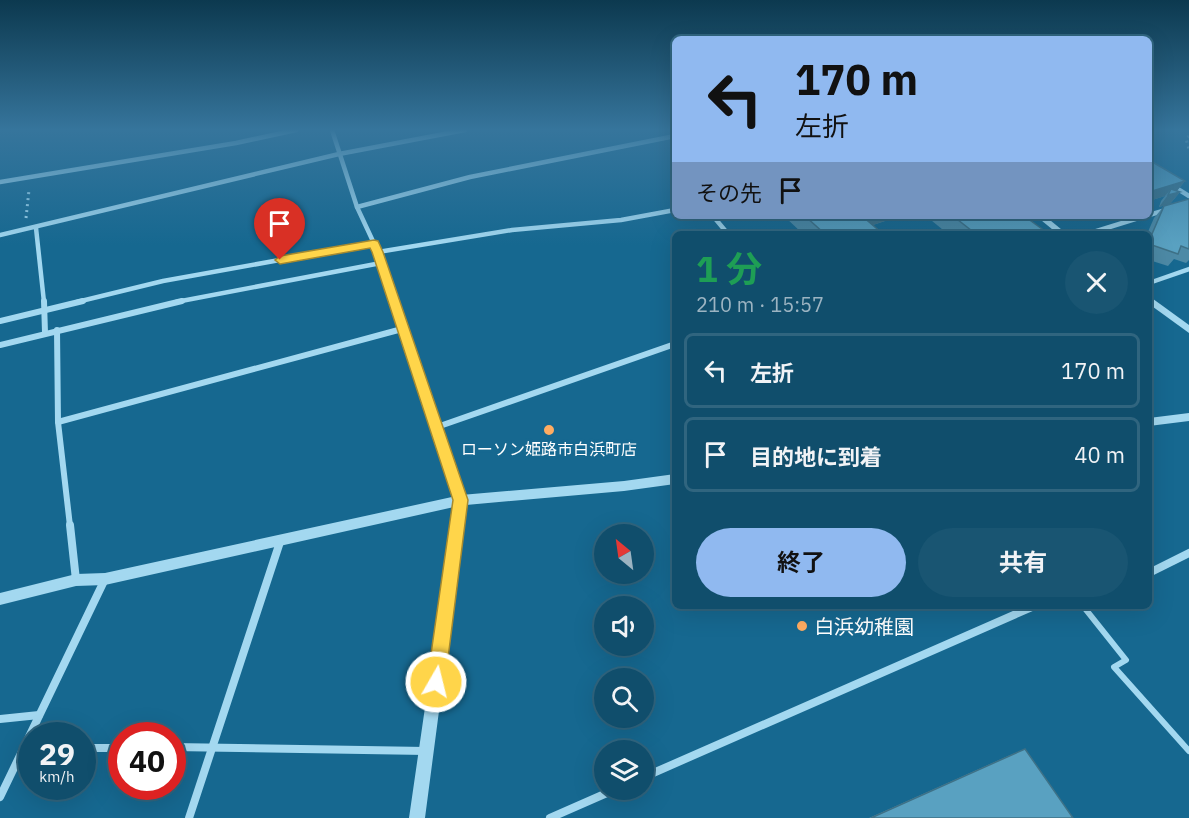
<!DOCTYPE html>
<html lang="ja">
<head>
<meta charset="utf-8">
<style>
  body { margin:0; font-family:"IBM Plex Sans","Noto Sans JP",sans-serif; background:#195572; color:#f1f3f6; height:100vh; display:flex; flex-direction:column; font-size:22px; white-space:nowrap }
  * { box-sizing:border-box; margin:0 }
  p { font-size:20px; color:#9cb4c2 }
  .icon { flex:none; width:33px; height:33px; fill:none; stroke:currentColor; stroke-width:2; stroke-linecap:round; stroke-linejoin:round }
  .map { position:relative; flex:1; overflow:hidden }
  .panel { position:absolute; left:672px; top:231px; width:480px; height:378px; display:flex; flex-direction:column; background:#104e6c; border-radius:9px; box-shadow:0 6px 24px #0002,0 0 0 2px #30657f }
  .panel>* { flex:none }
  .banner { position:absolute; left:672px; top:36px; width:480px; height:183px; border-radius:9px; box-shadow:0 6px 24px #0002,0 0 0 2px #30657f; background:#90b9f0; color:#111; overflow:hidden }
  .needle { width:39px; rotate:331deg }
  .tools { position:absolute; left:594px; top:524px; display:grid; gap:12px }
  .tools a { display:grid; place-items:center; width:60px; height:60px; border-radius:50%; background:#104e6c; box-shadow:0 6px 24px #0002,0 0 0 2px #30657f; font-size:30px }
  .speed { position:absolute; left:18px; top:722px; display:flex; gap:12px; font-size:30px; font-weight:700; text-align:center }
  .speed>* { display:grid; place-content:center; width:78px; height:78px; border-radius:50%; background:#104e6c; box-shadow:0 6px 24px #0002,0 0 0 2px #30657f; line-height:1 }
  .speed small { font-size:15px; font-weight:400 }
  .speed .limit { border:9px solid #d22; background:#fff; color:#111 }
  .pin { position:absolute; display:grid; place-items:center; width:51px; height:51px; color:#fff; margin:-62px -26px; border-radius:50% 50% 50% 0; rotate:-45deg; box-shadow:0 0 6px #0007 }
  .pin .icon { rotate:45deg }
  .me { position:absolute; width:66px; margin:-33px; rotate:8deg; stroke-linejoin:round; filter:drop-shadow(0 0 4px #0008) }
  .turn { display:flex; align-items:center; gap:21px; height:126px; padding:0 24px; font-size:27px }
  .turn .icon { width:78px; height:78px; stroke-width:2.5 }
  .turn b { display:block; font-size:42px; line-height:51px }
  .then { display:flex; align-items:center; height:57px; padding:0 24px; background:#0003; gap:12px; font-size:22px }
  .round { display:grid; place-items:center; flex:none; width:63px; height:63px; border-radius:32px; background:#195572 }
  .overview { display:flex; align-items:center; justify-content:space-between; height:102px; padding:0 24px }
  h1 { font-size:36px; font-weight:700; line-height:45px; color:#1e9e55 }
  .primary-button { display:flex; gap:12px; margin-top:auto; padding:12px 24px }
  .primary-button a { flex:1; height:69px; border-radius:36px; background:#90b9f0; color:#111; font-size:24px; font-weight:700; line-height:69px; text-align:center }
  .primary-button a+a { background:#195572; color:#f1f3f6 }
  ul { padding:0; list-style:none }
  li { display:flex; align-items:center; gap:18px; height:75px; margin:0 12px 9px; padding:0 12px; border:3px solid #30657f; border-radius:9px }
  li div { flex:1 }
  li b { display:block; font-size:22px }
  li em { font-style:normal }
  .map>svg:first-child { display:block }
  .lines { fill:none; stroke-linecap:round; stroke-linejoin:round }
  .path { stroke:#a3d8f0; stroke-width:3; stroke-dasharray:2 4; stroke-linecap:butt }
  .service { stroke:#a3d8f0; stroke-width:6 }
  .minor-far2 { stroke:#a3d8f0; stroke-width:4.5 }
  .minor-far1 { stroke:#a3d8f0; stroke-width:6 }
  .minor { stroke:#a3d8f0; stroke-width:8 }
  .tertiary { fill:#a3d8f0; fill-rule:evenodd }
  .wall { fill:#4d8aa6 }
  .shaded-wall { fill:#3e7187 }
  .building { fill:#59a1c1; stroke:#3e7187; stroke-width:1.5 }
  .route { fill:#ffd54a; stroke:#a68a30; stroke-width:1.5 }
  .poi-dot { fill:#ffac62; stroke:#166890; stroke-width:2 }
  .labels { text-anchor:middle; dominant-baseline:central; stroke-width:6; stroke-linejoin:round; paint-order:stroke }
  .poi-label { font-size:16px; fill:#fff; stroke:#166890 }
  .near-poi-label { font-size:20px; fill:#fff; stroke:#166890; text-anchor:start }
</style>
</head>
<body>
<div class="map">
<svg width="1189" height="818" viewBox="0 0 1189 818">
  <rect width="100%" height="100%" fill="#166890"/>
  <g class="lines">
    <g class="path">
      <polyline points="1189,136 1186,139 1189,149"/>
      <polyline points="26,218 29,190"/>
    </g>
    <polyline class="service" points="1083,606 1126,660 1114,667 1189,751"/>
    <g class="minor-far2">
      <polyline points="332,130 357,207 378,252 395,302"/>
      <polyline points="0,182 236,143 296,130"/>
      <polyline points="1173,186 1189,196"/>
      <polyline points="357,207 470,177 675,136"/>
      <polyline points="1149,215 1166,210"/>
      <polyline points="713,216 728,234"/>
      <polyline points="36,228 44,302"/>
      <polyline points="1087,234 1145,216"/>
      <polyline points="0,235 339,154 465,130"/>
      <polyline points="378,252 512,230 621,220 675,210"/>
      <polyline points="1149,283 1189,269"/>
      <polyline points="77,302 163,281 374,243"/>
      <polyline points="176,302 381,263"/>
    </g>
    <g class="minor-far1">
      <polyline points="44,301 45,333"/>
      <polyline points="394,301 461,500"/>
      <polyline points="0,321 83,301"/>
      <polyline points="57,330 58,422 70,526"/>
      <polyline points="0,345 182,301"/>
      <polyline points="58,422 402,329"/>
      <polyline points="437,427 675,344"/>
    </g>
    <g class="minor">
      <polyline points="70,525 76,580"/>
      <polyline points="1149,573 1189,553"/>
      <polyline points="0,719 39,715"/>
      <polyline points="172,747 426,751"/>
      <polyline points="82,748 122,748"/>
      <polyline points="644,777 1034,606"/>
      <polyline points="0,797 105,579"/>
      <polyline points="189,818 281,539"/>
      <polyline points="550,818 616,789"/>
    </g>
    <g class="tertiary">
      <polygon points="1036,216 1045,216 1067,234 1058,234"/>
      <polygon points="1149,296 1189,325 1189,333 1149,304"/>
      <polygon points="1189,413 1189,421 1149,426 1149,418"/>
      <polygon points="675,474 675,484 624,491 466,505 425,818 409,818 454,507 105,585 76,586 0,605 0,593 76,574 105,573 461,495 624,481"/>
    </g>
  </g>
  <g class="wall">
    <polygon points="1149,160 1185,181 1177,191 1180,192 1170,204 1159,207 1161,201 1165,196 1149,201"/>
    <polygon points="1189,199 1189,260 1186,263 1174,259 1168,266 1149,260 1149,234 1147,234 1154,218 1164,206"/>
    <polygon points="784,216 900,216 873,225 883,234 803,234"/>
    <polygon points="926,216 1024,216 1049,234 948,234"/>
    <polygon points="674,504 675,504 675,524 672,511"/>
    <polygon points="1025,749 1073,818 869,818 1008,756"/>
  </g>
  <g class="shaded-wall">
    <polygon points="1185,181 1175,193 1171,189 1165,196 1149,201 1149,192"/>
    <polygon points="1180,192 1170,204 1159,207 1168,195"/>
    <polygon points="861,216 900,216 855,231"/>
  </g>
  <g class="building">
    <polygon points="1149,160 1185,181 1149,192"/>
    <polygon points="1171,189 1180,192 1168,195"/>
    <polygon points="1189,199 1189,249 1181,246 1178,254 1149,244 1149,241 1164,206"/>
    <polygon points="805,216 862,216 883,234 825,234"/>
    <polygon points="953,216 1024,216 1049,234 976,234"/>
    <polygon points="1025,749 1073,818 871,818"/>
  </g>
  <linearGradient id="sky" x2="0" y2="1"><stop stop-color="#0c394f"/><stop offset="0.53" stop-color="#36759c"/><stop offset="1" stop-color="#36759c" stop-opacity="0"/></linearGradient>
  <rect width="1189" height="245" fill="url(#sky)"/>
  <polygon class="route" points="374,240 378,241 383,252 468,500 445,682 442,689 436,691 429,689 427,682 453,500 372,252 370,248 280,264 275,260 280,256"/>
  <g class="poi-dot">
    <circle cx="549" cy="430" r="6"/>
    <circle cx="802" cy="626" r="6"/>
  </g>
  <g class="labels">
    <g class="poi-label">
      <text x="549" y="449">ローソン姫路市白浜町店</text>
    </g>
    <g class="near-poi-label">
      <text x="814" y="626">白浜幼稚園</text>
    </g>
  </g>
</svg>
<div class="tools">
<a><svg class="needle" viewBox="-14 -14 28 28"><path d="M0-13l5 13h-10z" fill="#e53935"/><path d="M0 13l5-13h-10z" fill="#9cb4c2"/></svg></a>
<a><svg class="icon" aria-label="sound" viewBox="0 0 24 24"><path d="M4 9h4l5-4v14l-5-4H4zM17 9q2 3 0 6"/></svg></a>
<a><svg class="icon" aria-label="search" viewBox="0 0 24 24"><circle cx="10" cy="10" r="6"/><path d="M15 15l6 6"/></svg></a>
<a><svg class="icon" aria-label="layers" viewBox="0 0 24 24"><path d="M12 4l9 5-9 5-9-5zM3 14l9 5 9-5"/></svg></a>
</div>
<div class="speed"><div>29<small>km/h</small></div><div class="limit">40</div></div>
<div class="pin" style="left:280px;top:260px;background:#d93025"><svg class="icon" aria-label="arrive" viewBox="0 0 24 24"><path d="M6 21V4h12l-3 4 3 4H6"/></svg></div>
<svg class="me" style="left:436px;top:682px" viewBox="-20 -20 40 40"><circle r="17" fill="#ffd54a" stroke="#fff" stroke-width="3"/><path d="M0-11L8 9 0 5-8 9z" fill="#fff"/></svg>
<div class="banner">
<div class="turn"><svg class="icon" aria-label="left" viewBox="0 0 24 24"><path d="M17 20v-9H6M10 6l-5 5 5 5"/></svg><div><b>170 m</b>左折</div></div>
<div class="then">その先<svg class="icon" aria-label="arrive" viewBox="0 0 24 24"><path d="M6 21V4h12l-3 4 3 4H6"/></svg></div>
</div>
<section class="panel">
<div class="overview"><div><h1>1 分</h1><p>210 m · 15:57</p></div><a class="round"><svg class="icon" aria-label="close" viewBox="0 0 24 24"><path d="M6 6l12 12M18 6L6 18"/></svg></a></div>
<ul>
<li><svg class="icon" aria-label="left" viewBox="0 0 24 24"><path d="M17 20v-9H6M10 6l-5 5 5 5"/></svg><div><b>左折</b></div><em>170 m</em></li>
<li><svg class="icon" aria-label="arrive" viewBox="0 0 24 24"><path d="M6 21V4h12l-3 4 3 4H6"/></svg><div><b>目的地に到着</b></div><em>40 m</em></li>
</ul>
<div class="primary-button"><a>終了</a><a>共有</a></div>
</section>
</div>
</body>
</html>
